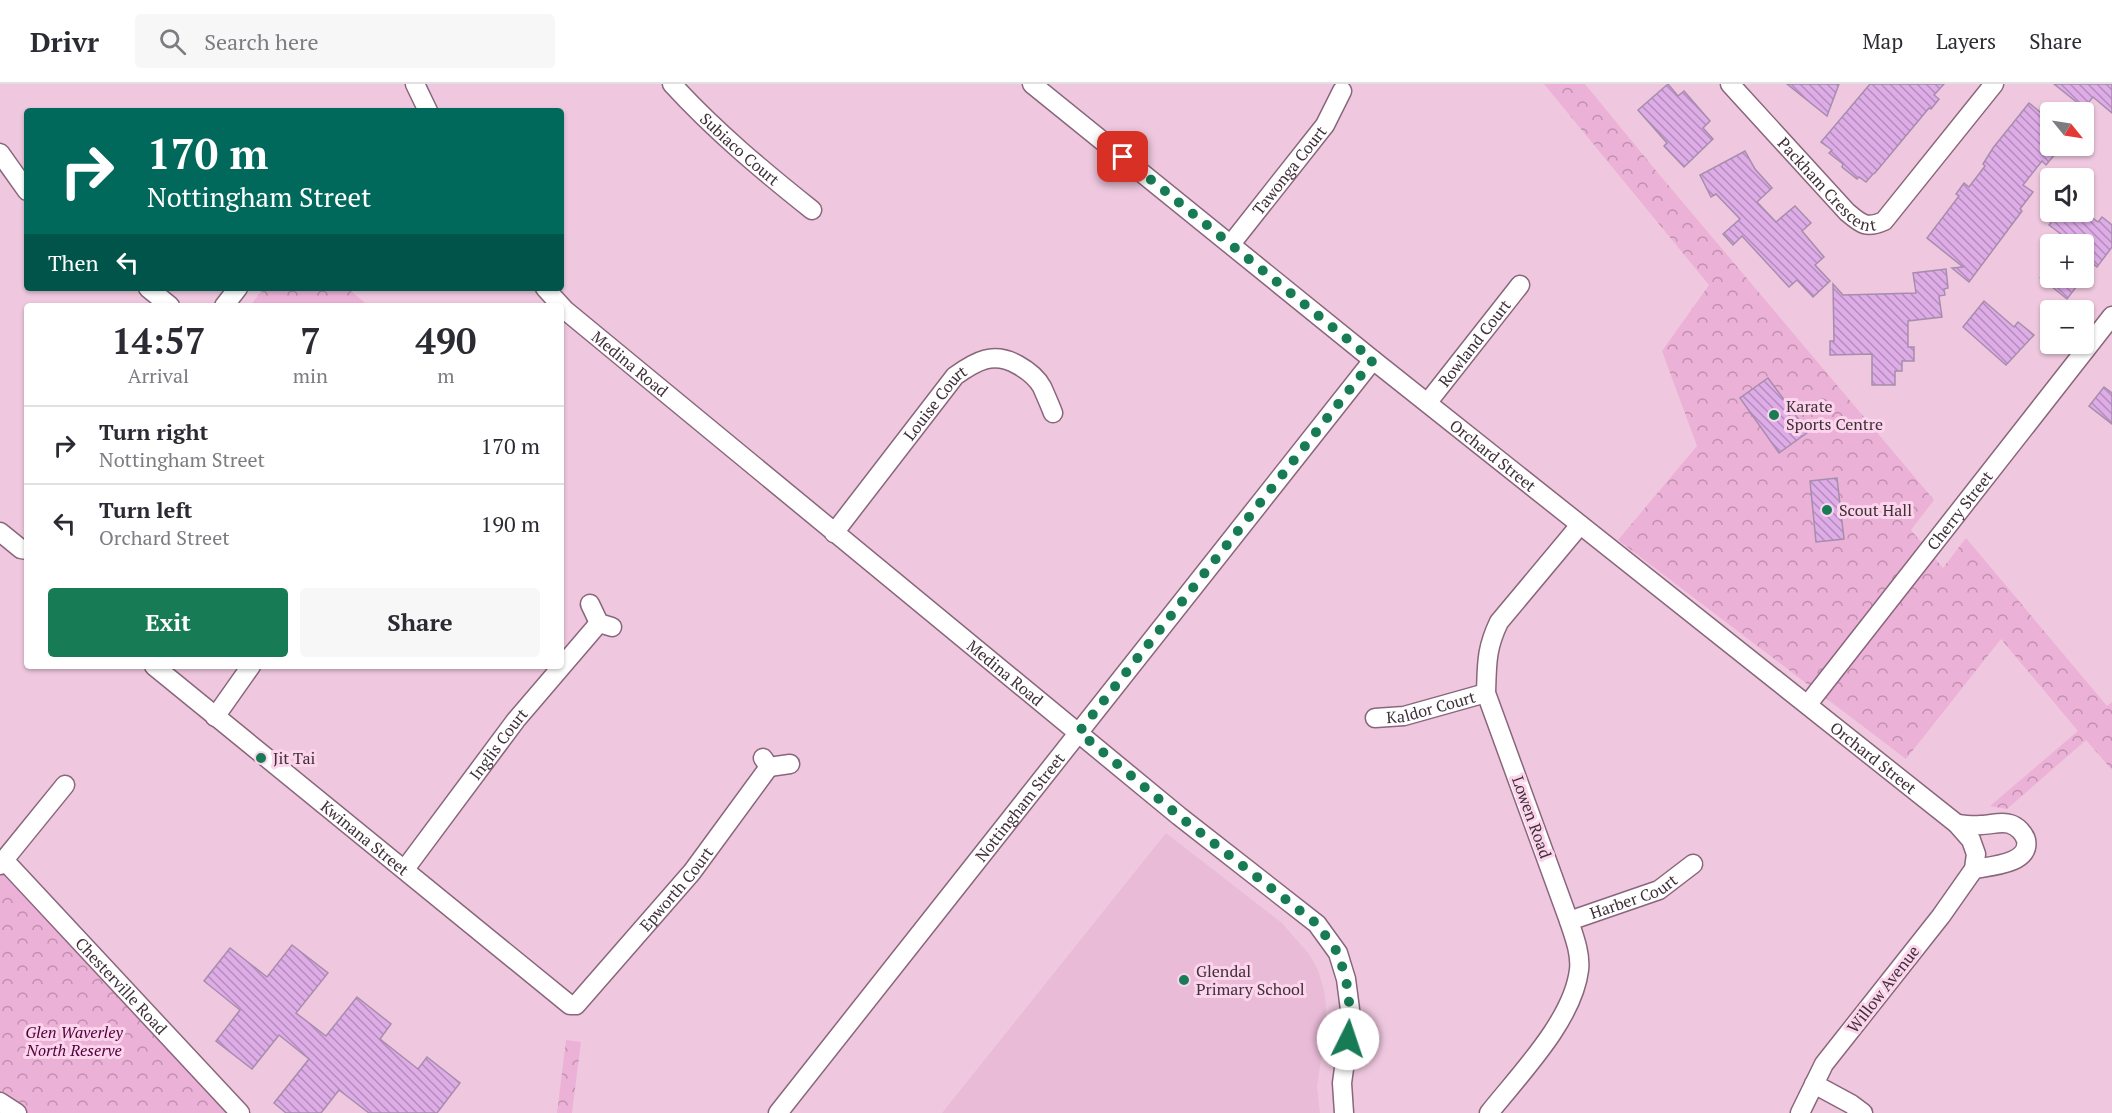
<!DOCTYPE html>
<html lang="en">
<head>
<meta charset="utf-8">
<style>
  body { margin:0; font-family:"PT Serif",serif; background:#f7f7f7; color:#2b2b33; height:100vh; display:flex; flex-direction:column; font-size:22px; white-space:nowrap }
  * { box-sizing:border-box; margin:0 }
  p { font-size:20px; color:#7c7c81 }
  .icon { flex:none; width:33px; height:33px; fill:none; stroke:currentColor; stroke-width:2; stroke-linecap:round; stroke-linejoin:round }
  .map { position:relative; flex:1; overflow:hidden }
  .panel { position:absolute; left:24px; top:219px; width:540px; height:366px; display:flex; flex-direction:column; background:#fff; border-radius:6px; box-shadow:0 2px 4px #0004 }
  .panel>* { flex:none }
  .banner { position:absolute; left:24px; top:24px; width:540px; height:183px; border-radius:6px; box-shadow:0 2px 4px #0004; background:#00695c; color:#fff; overflow:hidden }
  .needle { width:39px; rotate:120deg }
  .buttons { position:absolute; left:2040px; top:18px; display:grid; gap:12px }
  .buttons a { display:grid; place-items:center; width:54px; height:54px; border-radius:6px; background:#fff; box-shadow:0 2px 4px #0004; font-size:30px }
  .pin { position:absolute; display:grid; place-items:center; width:51px; height:51px; color:#fff; margin:-26px; border-radius:12px; box-shadow:0 3px 9px #0006 }
  .me { position:absolute; width:66px; margin:-33px; rotate:4deg; stroke-linejoin:round; filter:drop-shadow(0 0 4px #0008) }
  .turn { display:flex; align-items:center; gap:21px; height:126px; padding:0 24px; font-size:27px }
  .turn .icon { width:78px; height:78px; stroke-width:2.5 }
  .turn b { display:block; font-size:42px; line-height:51px }
  .then { display:flex; align-items:center; height:57px; padding:0 24px; background:#0003; gap:12px; font-size:22px }
  .eta { display:flex; justify-content:space-evenly; align-items:center; height:102px; text-align:center }
  .eta b { font-size:36px; font-weight:700; line-height:42px }
  .primary-button { display:flex; gap:12px; margin-top:auto; padding:12px 24px }
  .primary-button a { flex:1; height:69px; border-radius:6px; background:#177c55; color:#fff; font-size:24px; font-weight:700; line-height:69px; text-align:center }
  .primary-button a+a { background:#f7f7f7; color:#2b2b33 }
  ul { padding:0; list-style:none }
  li { display:flex; align-items:center; gap:18px; height:78px; padding:0 24px; border-top:2px solid #e1e1e2 }
  li div { flex:1 }
  li b { display:block; font-size:22px }
  li em { font-style:normal }
  header { display:flex; align-items:center; gap:36px; box-sizing:border-box; height:84px; padding:0 30px; background:#fff; border-bottom:2px solid #e1e1e2 }
  header strong { font-size:28px }
  nav { display:flex; gap:33px; margin-inline-start:auto; font-size:21px }
  .search { width:420px; height:54px; background:#f7f7f7; display:flex; align-items:center; gap:15px; box-sizing:border-box; padding:0 21px; border-radius:6px; color:#7c7c81; font-size:22px }
  .map>svg:first-child { display:block }
  .built { fill:#e9bbd7 }
  .park { fill:url(#park-crowns) }
  .building { fill:url(#building-back-hatch); stroke:#a78dac; stroke-width:1.5 }
  .lines { fill:none; stroke-linecap:round; stroke-linejoin:round }
  .minor-casing { stroke:#89667b; stroke-width:21 }
  .minor { stroke:#fff; stroke-width:18 }
  .route { stroke:#177c55; stroke-width:10; stroke-dasharray:0 18 }
  .poi-dot { fill:#177c55; stroke:#fcd5ed; stroke-width:2 }
  .labels { text-anchor:middle; dominant-baseline:central; stroke-width:6; stroke-linejoin:round; paint-order:stroke }
  .street-label { font-size:16px; fill:#3f2f39; stroke:#fcd5ed }
  .poi-label { font-size:16px; fill:#3f2f39; stroke:#fcd5ed; text-anchor:start }
  .park-label { font-size:16px; font-style:italic; fill:#4f003c; stroke:#fcd5ed }
</style>
</head>
<body>
<header>
<strong>Drivr</strong>
<div class="search"><svg class="icon" aria-label="search" viewBox="0 0 24 24"><circle cx="10" cy="10" r="6"/><path d="M15 15l6 6"/></svg>Search here</div>
<nav><a>Map</a><a>Layers</a><a>Share</a></nav>
</header>
<div class="map">
<svg width="2112" height="1029" viewBox="0 0 2112 1029">
  <defs>
    <pattern id="park-crowns" width="20" height="18" patternUnits="userSpaceOnUse" patternTransform="scale(1.5)"><rect width="20" height="18" fill="#ecb1d6"/><path d="M2 6a3 3 0 1 1 6 0M12 15a3 3 0 1 1 6 0" fill="none" stroke="#c190af"/></pattern>
    <pattern id="building-back-hatch" width="6" height="6" patternUnits="userSpaceOnUse" patternTransform="scale(1.5)"><rect width="6" height="6" fill="#deace7"/><path d="M-1 5l2 2M0 0l6 6M5-1l2 2" fill="none" stroke="#b58cbc"/></pattern>
  </defs>
  <rect width="100%" height="100%" fill="#efc8df"/>
  <polygon class="built" points="1166,749 1282,839 1309,870 1318,886 1324,906 1326,921 1326,941 1317,1003 1320,1029 942,1029"/>
  <g class="park">
    <polygon points="1544,0 1585,0 1658,89 1934,416 1911,446 1943,484 1966,454 2107,622 2112,618 2112,686 2086,656 2007,725 1990,722 2078,647 2001,555 1906,675 1618,456 1697,362 1662,267 1709,201"/>
    <polygon points="264,204 347,204 369,222 250,222"/>
    <polygon points="0,781 240,1029 0,1029"/>
    <polygon points="566,956 581,958 572,1029 557,1029"/>
  </g>
  <g class="building">
    <polygon points="1668,0 1678,12 1684,7 1710,37 1703,44 1713,55 1684,83 1664,62 1667,59 1638,26"/>
    <polygon points="1787,0 1839,0 1827,32"/>
    <polygon points="1870,0 1944,0 1934,11 1939,15 1931,25 1929,24 1875,89 1873,90 1866,98 1859,93 1857,95 1842,83 1843,80 1829,69 1832,66 1821,58"/>
    <polygon points="2054,0 2112,0 2112,29 2093,13 2084,24"/>
    <polygon points="2029,19 2050,36 2050,62 2062,62 2046,81 2042,77 2023,101 2033,108 2020,125 2022,127 1969,198 1952,184 1963,183 1927,154 1959,112 1956,110 1964,99 1969,103 1985,82 1983,80 1993,64"/>
    <polygon points="1745,67 1755,85 1772,104 1757,118 1776,138 1795,122 1811,139 1802,147 1824,173 1815,181 1830,197 1813,213 1797,196 1789,203 1742,152 1733,161 1723,150 1740,135 1716,110 1711,113 1700,91"/>
    <polygon points="2060,128 2085,128 2098,138 2102,133 2112,141 2112,163 2097,183 2085,173 2087,170 2084,168 2084,160 2074,160 2049,141"/>
    <polygon points="1946,185 1948,204 1944,205 1945,211 1939,212 1942,233 1908,237 1908,263 1914,263 1914,277 1902,277 1902,287 1895,287 1895,301 1872,301 1872,270 1830,271 1830,257 1834,257 1833,200 1843,211 1916,209 1913,189"/>
    <polygon points="2041,194 2083,194 2067,215"/>
    <polygon points="1984,217 2014,243 2018,238 2034,251 2006,281 1963,243"/>
    <polygon points="1768,294 1808,348 1779,369 1740,314"/>
    <polygon points="2104,303 2112,309 2112,340 2089,322"/>
    <polygon points="1837,394 1844,455 1816,458 1810,397"/>
    <polygon points="292,861 328,889 296,929 326,952 357,913 391,940 380,955 418,985 427,973 460,999 437,1029 369,1029 339,1006 321,1029 286,1029 274,1019 309,975 279,951 252,985 216,957 240,926 204,897 230,864 267,893"/>
  </g>
  <g class="lines">
    <g class="minor-casing">
      <g id="minor">
        <polyline points="415,0 428,27"/>
        <path id="s1" d="M 672,0 C 715,47 763,87 812,126"/>
        <path id="s2" d="M 1032,0 L 1373,276 L 1957,740 L 1971,756 L 1976,770 L 1974,785 L 1941,832 L 1824,980 L 1800,1029"/>
        <path id="s3" d="M 1730,0 L 1847,128 C 1861,140 1866,145 1884,137 L 1994,0"/>
        <polyline points="0,69 27,107"/>
        <path id="s4" d="M 1231,160 L 1325,41 L 1342,7"/>
        <polyline points="148,204 170,222"/>
        <path id="s5" d="M 545,204 L 565,226 L 1179,732 L 1317,840 L 1338,869 L 1346,895 L 1351,933 L 1342,999 L 1344,1029"/>
        <polyline points="224,222 238,204"/>
        <path id="s6" d="M 1428,318 L 1520,201"/>
        <polyline points="0,448 21,465 27,466"/>
        <path id="s7" d="M 834,449 L 955,292 C 976,277 993,267 1018,281 C 1027,286 1037,294 1042,303 C 1046,312 1050,321 1053,329"/>
        <polyline points="590,520 599,539 612,543"/>
        <path id="s8" d="M 154,582 L 570,921 L 576,921 L 692,788 L 769,683"/>
        <path id="s9" d="M 1808,620 L 2112,232"/>
        <polyline points="215,633 251,582"/>
        <path id="s10" d="M 1375,634 L 1404,632 L 1486,609"/>
        <polyline points="763,674 769,683 790,680"/>
        <path d="M 1957,740 C 1965,741 1973,742 1981,741 C 1990,741 2002,737 2010,740 C 2017,742 2024,749 2026,756 C 2031,780 1990,782 1974,785"/>
        <path id="s11" d="M 4,776 L 240,1029"/>
        <polyline points="0,781 65,701"/>
        <path id="s12" d="M 405,785 L 516,636 L 599,539"/>
        <path id="s13" d="M 1569,837 L 1659,806 L 1693,780"/>
        <polyline points="1814,1000 1851,1020 1863,1029"/>
        <polyline points="0,1018 17,1029"/>
        <path id="s14" d="M 778,1029 L 1373,276"/>
        <path d="M 1489,1029 C 1520,990 1573,936 1579,886 C 1581,870 1574,852 1569,837 L 1486,609 C 1487,580 1486,565 1499,538 L 1580,441"/>
      </g>
    </g>
    <use href="#minor" class="minor"/>
  </g>
  <g class="lines">
    <polyline class="route" points="1123,73 1373,276 1079,648 1179,732 1317,840 1338,869 1346,895 1351,933 1348,955"/>
  </g>
  <g class="poi-dot">
    <circle cx="1774" cy="331" r="6"/>
    <circle cx="1827" cy="426" r="6"/>
    <circle cx="261" cy="674" r="6"/>
    <circle cx="1184" cy="896" r="6"/>
  </g>
  <g class="labels">
    <g class="street-label">
      <text stroke="none"><textPath href="#s1" startOffset="94">Subiaco Court</textPath></text>
      <text stroke="none"><textPath href="#s4" startOffset="94">Tawonga Court</textPath></text>
      <text stroke="none"><textPath href="#s3" startOffset="141">Packham Crescent</textPath></text>
      <text stroke="none"><textPath href="#s6" startOffset="75">Rowland Court</textPath></text>
      <text stroke="none"><textPath href="#s5" startOffset="114">Medina Road</textPath></text>
      <text stroke="none"><textPath href="#s7" startOffset="165">Louise Court</textPath></text>
      <text stroke="none"><textPath href="#s2" startOffset="592">Orchard Street</textPath></text>
      <text stroke="none"><textPath href="#s9" startOffset="246">Cherry Street</textPath></text>
      <text stroke="none"><textPath href="#s5" startOffset="600">Medina Road</textPath></text>
      <text stroke="none"><textPath href="#s10" startOffset="57">Kaldor Court</textPath></text>
      <text stroke="none"><textPath href="#s12" startOffset="156">Inglis Court</textPath></text>
      <text stroke="none"><textPath href="#s2" startOffset="1078">Orchard Street</textPath></text>
      <text stroke="none"><textPath href="#s14" startOffset="390">Nottingham Street</textPath></text>
      <text transform="translate(1532 733) rotate(70)">Lowen Road</text>
      <text stroke="none"><textPath href="#s8" startOffset="272">Kwinana Street</textPath></text>
      <text stroke="none"><textPath href="#s8" startOffset="696">Epworth Court</textPath></text>
      <text stroke="none"><textPath href="#s13" startOffset="69">Harber Court</textPath></text>
      <text stroke="none"><textPath href="#s11" startOffset="172">Chesterville Road</textPath></text>
      <text transform="translate(1883 905) rotate(-52)">Willow Avenue</text>
    </g>
    <g class="poi-label">
      <text x="1786" y="322">Karate<tspan x="1786" dy="18">Sports Centre</tspan></text>
      <text x="1839" y="426">Scout Hall</text>
      <text x="273" y="674">Jit Tai</text>
      <text x="1196" y="887">Glendal<tspan x="1196" dy="18">Primary School</tspan></text>
    </g>
    <g class="park-label">
      <text x="74" y="948">Glen Waverley<tspan x="74" dy="18">North Reserve</tspan></text>
    </g>
  </g>
</svg>
<div class="buttons">
<a><svg class="needle" viewBox="-14 -14 28 28"><path d="M0-13l5 13h-10z" fill="#e53935"/><path d="M0 13l5-13h-10z" fill="#7c7c81"/></svg></a>
<a><svg class="icon" aria-label="sound" viewBox="0 0 24 24"><path d="M4 9h4l5-4v14l-5-4H4zM17 9q2 3 0 6"/></svg></a>
<a>+</a>
<a>−</a>
</div>
<div class="pin" style="left:1123px;top:73px;background:#d93025"><svg class="icon" aria-label="arrive" viewBox="0 0 24 24"><path d="M6 21V4h12l-3 4 3 4H6"/></svg></div>
<svg class="me" style="left:1348px;top:955px" viewBox="-20 -20 40 40"><circle r="19" fill="#fff"/><path d="M0-13L10 11 0 6-10 11z" fill="#177c55"/></svg>
<div class="banner">
<div class="turn"><svg class="icon" aria-label="right" viewBox="0 0 24 24"><path d="M7 20v-9h11M14 6l5 5-5 5"/></svg><div><b>170 m</b>Nottingham Street</div></div>
<div class="then">Then<svg class="icon" aria-label="left" viewBox="0 0 24 24"><path d="M17 20v-9H6M10 6l-5 5 5 5"/></svg></div>
</div>
<section class="panel">
<div class="eta">
<div><b>14:57</b><p>Arrival</p></div>
<div><b>7</b><p>min</p></div>
<div><b>490</b><p>m</p></div>
</div>
<ul>
<li><svg class="icon" aria-label="right" viewBox="0 0 24 24"><path d="M7 20v-9h11M14 6l5 5-5 5"/></svg><div><b>Turn right</b><p>Nottingham Street</p></div><em>170 m</em></li>
<li><svg class="icon" aria-label="left" viewBox="0 0 24 24"><path d="M17 20v-9H6M10 6l-5 5 5 5"/></svg><div><b>Turn left</b><p>Orchard Street</p></div><em>190 m</em></li>
</ul>
<div class="primary-button"><a>Exit</a><a>Share</a></div>
</section>
</div>
</body>
</html>
